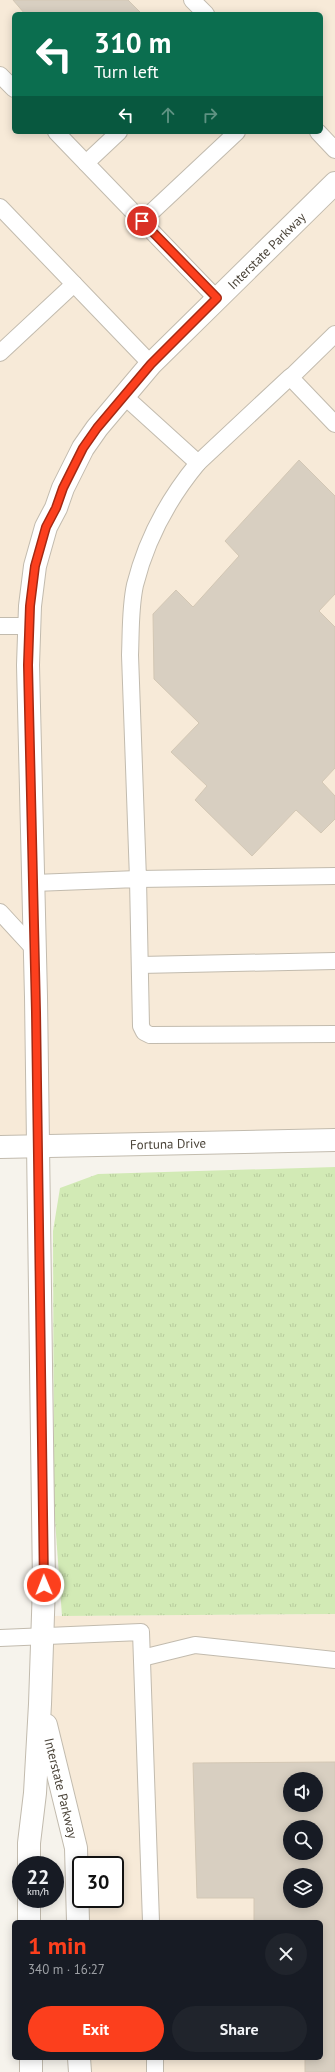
<!DOCTYPE html>
<html lang="en">
<head>
<meta charset="utf-8">
<style>
  body { margin:0; font-family:"PT Sans",sans-serif; background:#20242c; color:#f1f3f6; height:100vh; display:flex; flex-direction:column; font-size:15px; white-space:nowrap }
  * { box-sizing:border-box; margin:0 }
  p { font-size:13px; color:#9ea1a6 }
  .icon { flex:none; width:22px; height:22px; fill:none; stroke:currentColor; stroke-width:2; stroke-linecap:round; stroke-linejoin:round }
  .map { position:relative; flex:1; overflow:hidden }
  .panel { position:absolute; left:12px; top:1920px; width:311px; height:140px; display:flex; flex-direction:column; background:#171b24; border-radius:6px; box-shadow:0 2px 10px #0003 }
  .panel>* { flex:none }
  .banner { position:absolute; left:12px; top:12px; width:311px; height:122px; border-radius:6px; box-shadow:0 2px 10px #0003; background:#0b6e4f; color:#fff; overflow:hidden }
  .controls { position:absolute; left:283px; top:1772px; display:grid; gap:8px }
  .controls a { display:grid; place-items:center; width:40px; height:40px; border-radius:50%; background:#171b24; box-shadow:0 2px 10px #0003; font-size:20px }
  .speed { position:absolute; left:12px; top:1856px; display:flex; gap:8px; font-size:20px; font-weight:700; text-align:center }
  .speed>* { display:grid; place-content:center; width:52px; height:52px; border-radius:50%; background:#171b24; box-shadow:0 2px 10px #0003; line-height:1 }
  .speed small { font-size:10px; font-weight:400 }
  .speed .limit { border:2px solid #111; border-radius:6px; background:#fff; color:#111 }
  .pin { position:absolute; display:grid; place-items:center; width:34px; height:34px; color:#fff; margin:-17px; border:2px solid #fff; border-radius:50%; box-shadow:0 1px 4px #0007 }
  .me { position:absolute; width:44px; margin:-22px; rotate:359deg; stroke-linejoin:round; filter:drop-shadow(0 0 3px #0008) }
  .turn { display:flex; align-items:center; gap:14px; height:84px; padding:0 16px; font-size:18px }
  .turn .icon { width:52px; height:52px; stroke-width:2.5 }
  .turn b { display:block; font-size:28px; line-height:34px }
  .lanes { display:flex; align-items:center; height:38px; padding:0 16px; background:#0003; justify-content:center; gap:20px; direction:ltr }
  .lanes .off { opacity:.35 }
  .round { display:grid; place-items:center; flex:none; width:42px; height:42px; border-radius:21px; background:#20242c }
  .overview { display:flex; align-items:center; justify-content:space-between; height:68px; padding:0 16px }
  h1 { font-size:24px; font-weight:800; line-height:30px; color:#fc3f1d }
  .action { display:flex; gap:8px; margin-top:auto; padding:8px 16px }
  .action a { flex:1; height:46px; border-radius:24px; background:#fc3f1d; color:#fff; font-size:16px; font-weight:800; line-height:46px; text-align:center }
  .action a+a { background:#20242c; color:#f1f3f6 }
  .map>svg:first-child { display:block }
  .commercial { fill:#f7ead8; fill-rule:evenodd }
  .grass { fill:url(#grass-tufts) }
  .building { fill:#d8cfc1; stroke:#d3c7b4; fill-rule:evenodd }
  .lines { fill:none; stroke-linecap:round; stroke-linejoin:round }
  .lane-casing { stroke:#c2bbae; stroke-width:18 }
  .street-casing { stroke:#c2bbae; stroke-width:24 }
  .lane { stroke:#fff; stroke-width:16 }
  .street { stroke:#fff; stroke-width:22 }
  .route-casing { stroke:#a42913; stroke-width:10 }
  .route { stroke:#fc3f1d; stroke-width:7 }
  .labels { text-anchor:middle; dominant-baseline:central; stroke-width:3.5; stroke-linejoin:round; paint-order:stroke }
  .street-label { font-size:13px; fill:#4b4439; stroke:#fff }
</style>
</head>
<body>
<div class="map">
<svg width="335" height="2072" viewBox="0 0 335 2072">
  <defs>
    <pattern id="grass-tufts" width="24" height="20" patternUnits="userSpaceOnUse"><rect width="24" height="20" fill="#d2eab5"/><path d="M3 7l-1-3M5 7V3M7 7l1-3M15 17l-1-3M17 17v-4M19 17l1-3" fill="none" stroke="#b6ca9c"/></pattern>
  </defs>
  <rect width="100%" height="100%" fill="#f6f3ec"/>
  <g class="commercial">
    <path d="M 0,0 L 335,0 L 335,1141 L 0,1147 ZM 14,14 L 321,14 L 321,132 L 14,132 Z"/>
    <path d="M 335,1614 L 335,2072 L 80,2072 L 79,2058 L 321,2058 L 321,1922 L 78,1922 L 40,1704 L 43,1616 ZM 290,1779 L 316,1779 L 316,1805 L 290,1805 ZM 290,1827 L 316,1827 L 316,1853 L 290,1853 ZM 81,1865 L 115,1865 L 115,1899 L 81,1899 ZM 290,1875 L 316,1875 L 316,1901 L 290,1901 Z"/>
  </g>
  <polygon class="grass" points="335,1167 335,1614 62,1616 54,1507 53,1231 60,1188 98,1174"/>
  <g class="building">
    <polygon points="13,0 128,0 142,14 25,14"/>
    <polygon points="299,460 335,496 335,594 319,611 335,627 335,768 322,782 335,796 335,819 321,833 296,810 252,856 195,800 207,786 171,752 199,723 154,679 153,614 176,590 193,607 239,556 225,541"/>
    <path d="M 335,1762 L 335,2072 L 305,2072 L 305,2058 L 321,2058 L 321,1922 L 254,1922 L 254,1898 L 197,1898 L 193,1763 ZM 290,1779 L 316,1779 L 316,1805 L 290,1805 ZM 290,1827 L 316,1827 L 316,1853 L 290,1853 ZM 290,1875 L 316,1875 L 316,1901 L 290,1901 Z"/>
  </g>
  <g class="lines">
    <g class="lane-casing">
      <g id="lane">
        <polyline points="192,0 206,14"/>
        <polyline points="0,75 14,89"/>
        <polyline points="56,132 217,299"/>
        <polyline points="318,132 335,150"/>
        <polyline points="86,163 119,132"/>
        <polyline points="0,207 151,364"/>
        <polyline points="142,221 237,132"/>
        <polyline points="0,353 74,284"/>
        <polyline points="291,377 335,334"/>
        <polyline points="123,395 198,463 290,377 335,424"/>
        <path d="M 198,463 C 169,498 146,541 135,585 C 130,608 131,632 130,655 L 138,879 L 335,876"/>
        <polyline points="0,626 29,626"/>
        <polyline points="34,883 138,879 141,1026 144,1032 150,1035 335,1034"/>
        <polyline points="0,912 35,950"/>
        <polyline points="140,965 335,961"/>
        <polyline points="0,1638 141,1632 151,1922"/>
        <polyline points="142,1658 195,1645 335,1660"/>
        <polyline points="155,2058 155,2072"/>
      </g>
    </g>
    <g class="street-casing">
      <g id="street">
        <path id="s1" d="M 0,1147 L 335,1140"/>
        <path id="s2" d="M 46,1725 L 76,1848 L 78,1922"/>
        <path id="s3" d="M 29,1865 L 29,1843 L 35,1793 L 40,1704 L 44,1585 L 36,997 L 28,665 L 30,606 L 35,566 L 46,527 L 56,508 L 63,488 L 83,448 L 97,428 L 151,364 L 335,183"/>
        <polyline points="29,1922 29,1899"/>
        <polyline points="31,2058 31,2072"/>
        <polyline points="79,2058 80,2072"/>
      </g>
    </g>
    <use href="#lane" class="lane"/>
    <use href="#street" class="street"/>
  </g>
  <g class="lines">
    <g class="route-casing">
      <polyline id="route" points="44,1585 36,1012 28,665 30,606 35,566 46,527 56,508 63,488 83,448 97,428 151,364 217,298 142,221"/>
    </g>
    <use href="#route" class="route"/>
  </g>
  <g class="labels">
    <g class="street-label">
      <text stroke="none"><textPath href="#s3" startOffset="1698">Interstate Parkway</textPath></text>
      <text stroke="none"><textPath href="#s1" startOffset="168">Fortuna Drive</textPath></text>
      <text stroke="none"><textPath href="#s2" startOffset="65">Interstate Parkway</textPath></text>
    </g>
  </g>
</svg>
<div class="controls">
<a><svg class="icon" aria-label="sound" viewBox="0 0 24 24"><path d="M4 9h4l5-4v14l-5-4H4zM17 9q2 3 0 6"/></svg></a>
<a><svg class="icon" aria-label="search" viewBox="0 0 24 24"><circle cx="10" cy="10" r="6"/><path d="M15 15l6 6"/></svg></a>
<a><svg class="icon" aria-label="layers" viewBox="0 0 24 24"><path d="M12 4l9 5-9 5-9-5zM3 14l9 5 9-5"/></svg></a>
</div>
<div class="speed"><div>22<small>km/h</small></div><div class="limit">30</div></div>
<div class="pin" style="left:142px;top:221px;background:#d93025"><svg class="icon" aria-label="arrive" viewBox="0 0 24 24"><path d="M6 21V4h12l-3 4 3 4H6"/></svg></div>
<svg class="me" style="left:44px;top:1585px" viewBox="-20 -20 40 40"><circle r="17" fill="#fc3f1d" stroke="#fff" stroke-width="3"/><path d="M0-11L8 9 0 5-8 9z" fill="#fff"/></svg>
<div class="banner">
<div class="turn"><svg class="icon" aria-label="left" viewBox="0 0 24 24"><path d="M17 20v-9H6M10 6l-5 5 5 5"/></svg><div><b>310 m</b>Turn left</div></div>
<div class="lanes"><svg class="icon" aria-label="left" viewBox="0 0 24 24"><path d="M17 20v-9H6M10 6l-5 5 5 5"/></svg><svg class="icon off" aria-label="ahead" viewBox="0 0 24 24"><path d="M12 20V5M6 11l6-6 6 6"/></svg><svg class="icon off" aria-label="right" viewBox="0 0 24 24"><path d="M7 20v-9h11M14 6l5 5-5 5"/></svg></div>
</div>
<section class="panel">
<div class="overview"><div><h1>1 min</h1><p>340 m · 16:27</p></div><a class="round"><svg class="icon" aria-label="close" viewBox="0 0 24 24"><path d="M6 6l12 12M18 6L6 18"/></svg></a></div>
<div class="action"><a>Exit</a><a>Share</a></div>
</section>
</div>
</body>
</html>
